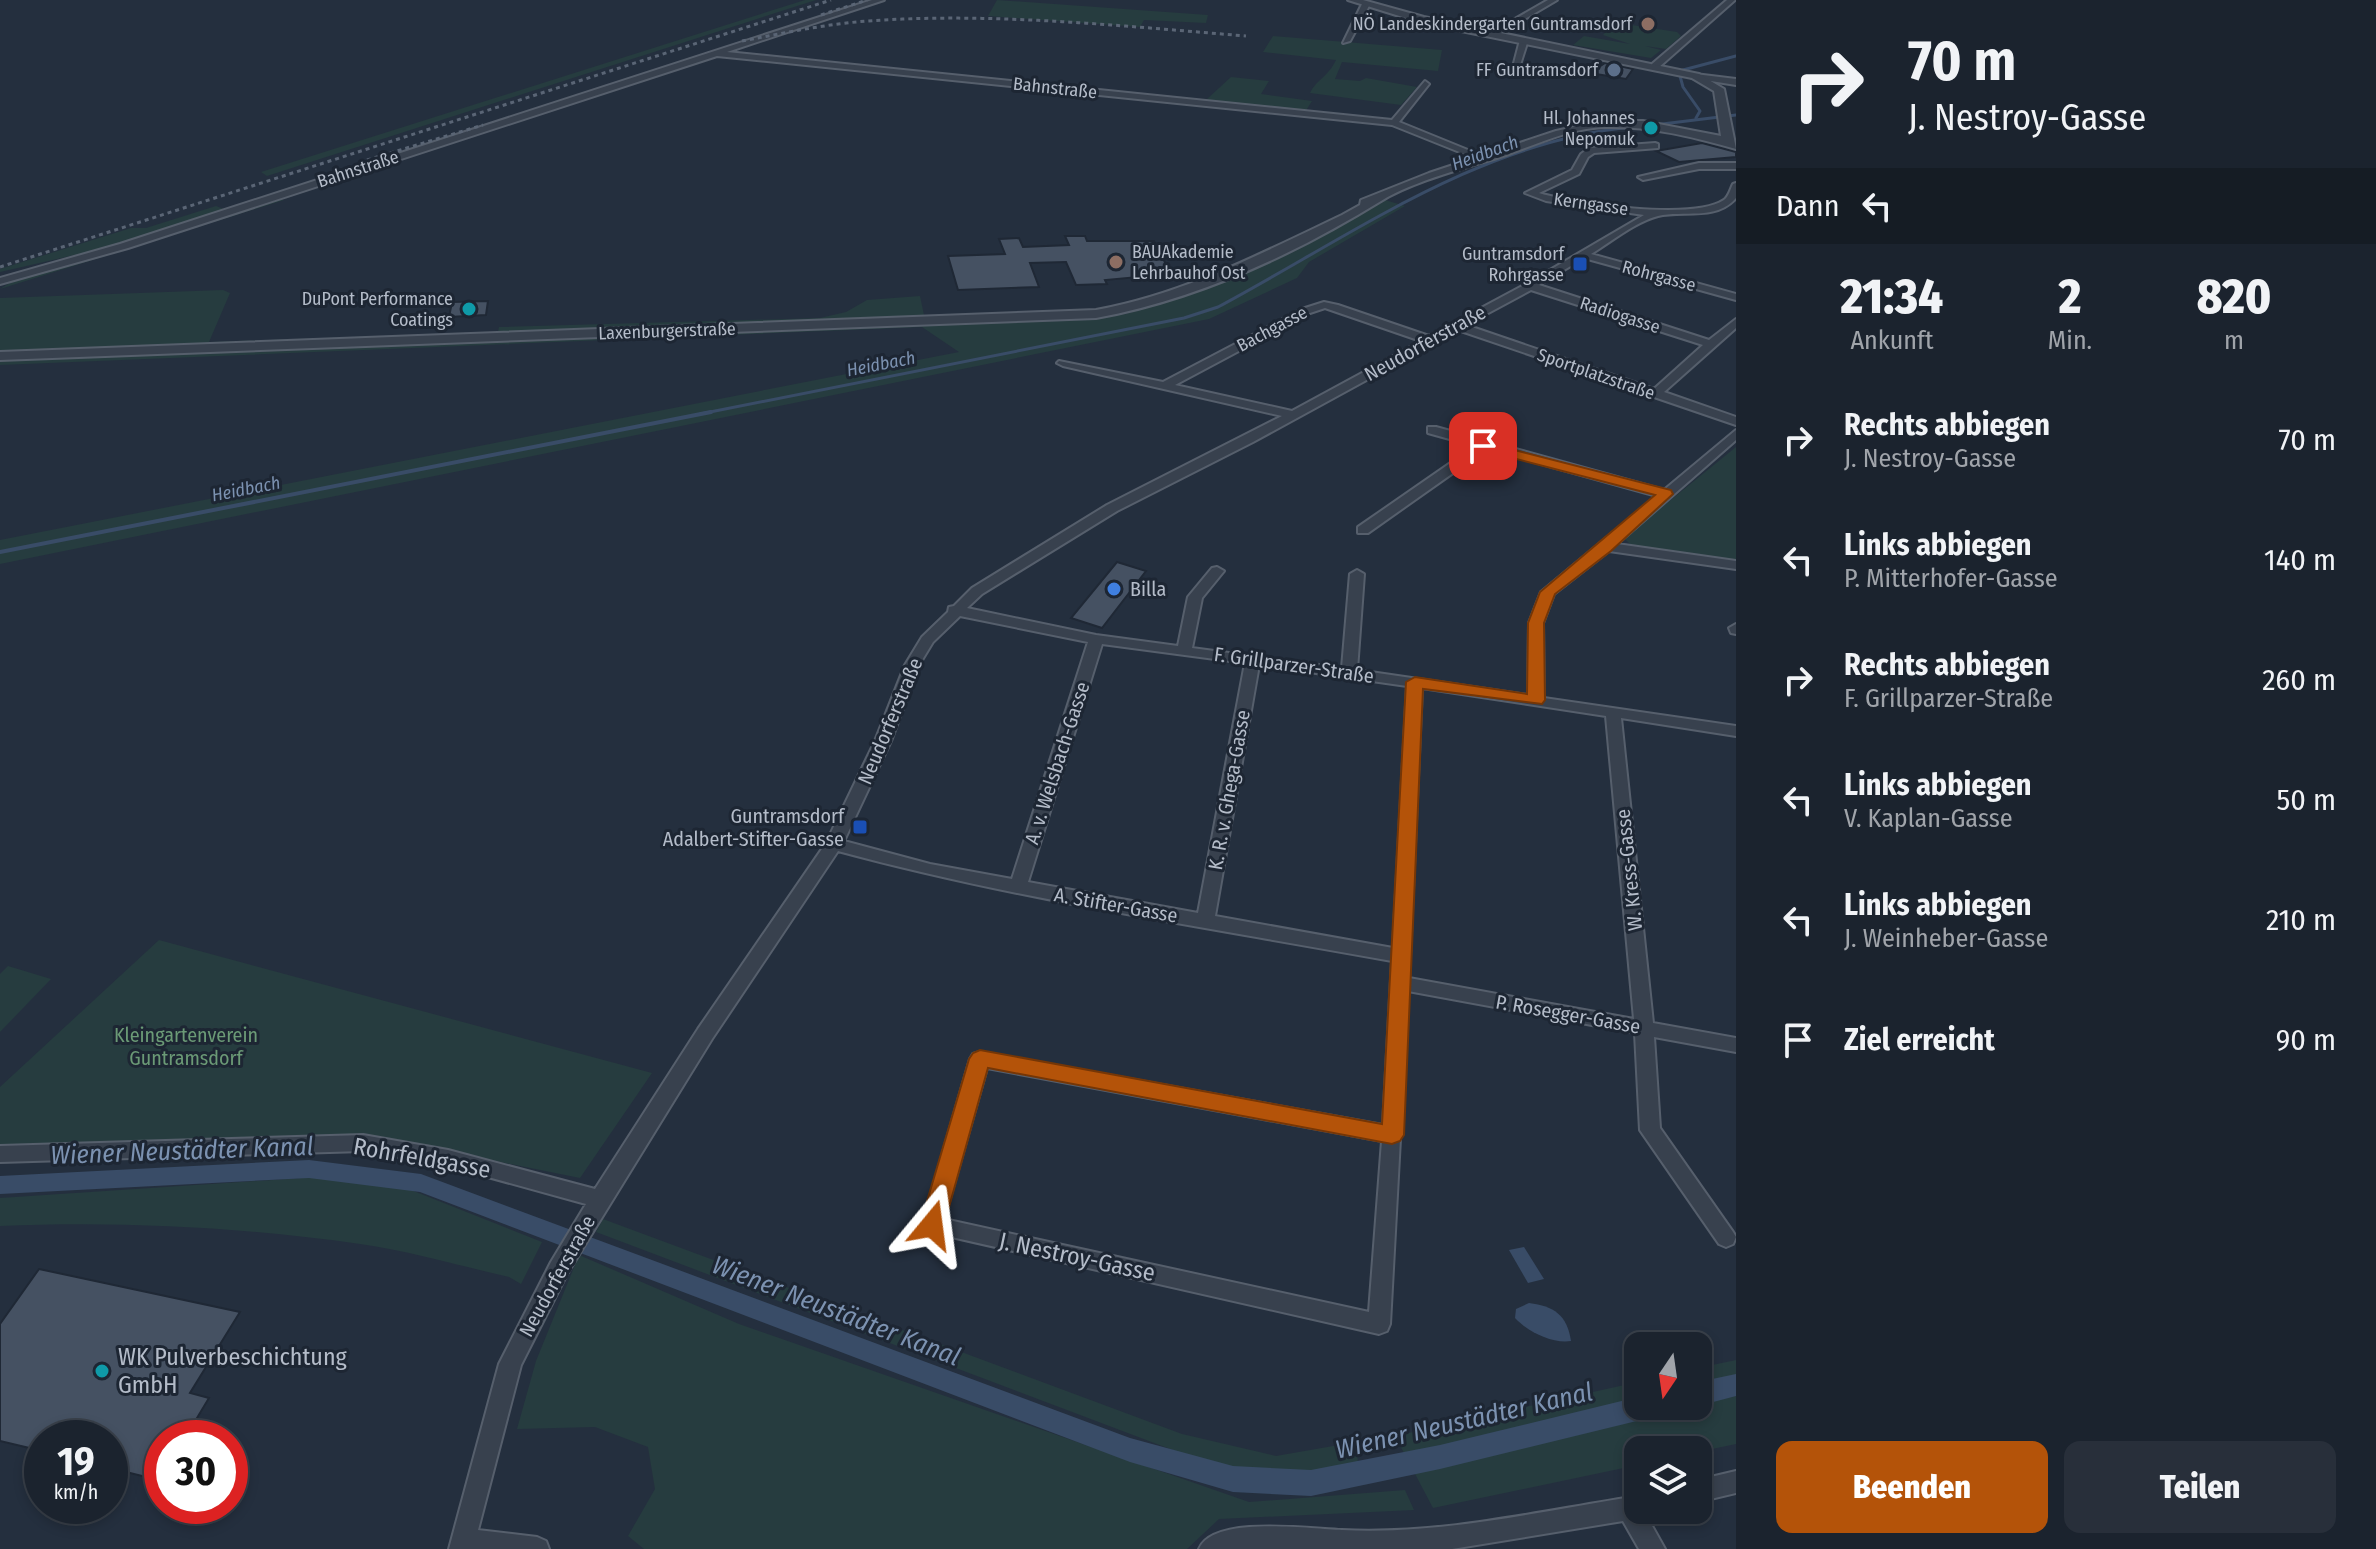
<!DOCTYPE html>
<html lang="de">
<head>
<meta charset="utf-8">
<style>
  body { margin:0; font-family:"Fira Sans Condensed",sans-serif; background:#282f3a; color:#f1f3f6; height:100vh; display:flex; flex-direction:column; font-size:30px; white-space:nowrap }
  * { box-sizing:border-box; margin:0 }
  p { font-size:26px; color:#a0a4aa }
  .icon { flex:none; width:44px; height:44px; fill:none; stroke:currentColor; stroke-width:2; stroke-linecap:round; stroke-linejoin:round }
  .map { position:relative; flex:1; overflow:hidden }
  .sheet { display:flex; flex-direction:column; background:#1b232e; width:640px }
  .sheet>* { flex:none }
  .top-card { background:#1b232e; color:#f1f3f6; overflow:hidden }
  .needle { width:52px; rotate:193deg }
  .controls { position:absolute; left:1624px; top:1332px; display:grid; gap:16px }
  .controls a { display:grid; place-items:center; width:88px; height:88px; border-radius:16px; background:#1b232e; box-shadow:0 4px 12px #0003,0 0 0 2px #39404a; font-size:40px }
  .speed { position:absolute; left:24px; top:1420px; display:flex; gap:16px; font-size:40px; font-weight:700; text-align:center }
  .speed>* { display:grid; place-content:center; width:104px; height:104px; border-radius:50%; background:#1b232e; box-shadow:0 4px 12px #0003,0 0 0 2px #39404a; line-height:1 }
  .speed small { font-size:20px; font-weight:400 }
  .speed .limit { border:12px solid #d22; background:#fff; color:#111 }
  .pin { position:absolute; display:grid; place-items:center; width:68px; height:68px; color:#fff; margin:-34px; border-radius:16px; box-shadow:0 4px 12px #0006 }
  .me { position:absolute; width:88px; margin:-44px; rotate:16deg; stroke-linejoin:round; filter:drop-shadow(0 0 6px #0008) }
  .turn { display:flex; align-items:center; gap:28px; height:168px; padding:0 40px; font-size:36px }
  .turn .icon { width:104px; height:104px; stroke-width:2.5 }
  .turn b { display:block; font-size:56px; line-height:68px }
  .then { display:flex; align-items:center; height:76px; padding:0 40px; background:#0003; gap:16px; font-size:30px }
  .eta { display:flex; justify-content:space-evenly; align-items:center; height:136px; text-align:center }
  .eta b { font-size:48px; font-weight:800; line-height:56px }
  .button { display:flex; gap:16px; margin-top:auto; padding:16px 40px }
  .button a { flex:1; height:92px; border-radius:16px; background:#b45309; color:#fff; font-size:32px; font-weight:800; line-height:92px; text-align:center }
  .button a+a { background:#282f3a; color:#f1f3f6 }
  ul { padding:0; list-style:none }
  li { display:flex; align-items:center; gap:24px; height:120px; padding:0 40px }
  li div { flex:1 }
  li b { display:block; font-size:30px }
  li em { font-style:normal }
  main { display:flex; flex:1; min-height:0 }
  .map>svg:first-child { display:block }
  .green { fill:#263c3f }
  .water { fill:#394c67 }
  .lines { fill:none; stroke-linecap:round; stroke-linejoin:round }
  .stream-far1 { stroke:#394c67; stroke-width:3 }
  .stream { stroke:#394c67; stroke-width:4 }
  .canal { fill:#394c67; fill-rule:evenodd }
  .building { fill:#455162; stroke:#1f2835; stroke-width:2 }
  .minor-casing { stroke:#565f6c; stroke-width:4 }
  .tertiary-casing { stroke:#565f6c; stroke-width:4 }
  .minor { fill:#38414e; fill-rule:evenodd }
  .tertiary { fill:#38414e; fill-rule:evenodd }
  .rail { stroke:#5a6575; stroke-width:3; stroke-dasharray:4 4; stroke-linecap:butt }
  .route { fill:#b45309; stroke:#753606; stroke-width:2 }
  .education-dot { fill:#8d6e63; stroke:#1d2633; stroke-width:3 }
  .service-dot { fill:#5c6f8a; stroke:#1d2633; stroke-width:3 }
  .culture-dot { fill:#0f9aa8; stroke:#1d2633; stroke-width:3 }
  .transit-dot { fill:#1a4fb4; stroke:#1d2633; stroke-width:3 }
  .shop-dot { fill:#3f7fe0; stroke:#1d2633; stroke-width:3 }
  .labels { text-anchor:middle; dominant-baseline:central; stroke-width:6; stroke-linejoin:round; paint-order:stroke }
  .far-poi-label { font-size:18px; fill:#b4bcc9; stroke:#1d2633; text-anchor:end }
  .far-street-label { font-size:18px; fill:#b4bcc9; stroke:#1d2633 }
  .far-water-label { font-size:18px; font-style:italic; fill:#7c92b1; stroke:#1d2633 }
  .street-label { font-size:20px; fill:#b4bcc9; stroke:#1d2633 }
  .poi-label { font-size:20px; fill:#b4bcc9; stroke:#1d2633; text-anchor:start }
  .park-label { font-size:20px; fill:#6b9a76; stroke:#1d2633 }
  .near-street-label { font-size:24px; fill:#b4bcc9; stroke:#1d2633 }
  .near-poi-label { font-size:24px; fill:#b4bcc9; stroke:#1d2633; text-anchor:start }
  .near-water-label { font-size:26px; font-style:italic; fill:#7c92b1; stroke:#1d2633 }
</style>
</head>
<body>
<main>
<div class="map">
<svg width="1736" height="1549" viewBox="0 0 1736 1549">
  <rect width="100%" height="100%" fill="#242f3e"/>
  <g class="green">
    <polygon points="805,0 816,0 267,176 261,172"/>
    <polygon points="997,0 1208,15 1206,23 1144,20 1140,27 988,16"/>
    <polygon points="1625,24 1677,32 1681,36 1666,49 1645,46 1661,50 1651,58 1573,45 1584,36 1630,44 1603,35 1612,25"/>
    <path d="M 1273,36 L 1442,50 L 1438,71 L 1342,62 L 1335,79 L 1360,81 L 1366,78 L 1417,87 L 1401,105 L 1310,93 C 1317,79 1328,77 1336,60 L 1263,52 Z"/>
    <polygon points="1231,77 1269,81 1261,94 1312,101 1305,112 1206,100"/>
    <polygon points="279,199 284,200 0,289 16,279"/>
    <polygon points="1385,200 1405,206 1309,262 1297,278 1209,319 0,564 0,540 959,352 922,327 0,365 0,359 1126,314 1212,287"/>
    <polygon points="216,206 226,210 114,246 0,272 0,269 131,228 146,228"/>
    <polygon points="223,290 230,293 209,342 498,332 499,327 820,318 846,312 867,300 920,296 924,315 909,320 0,354 0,298"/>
    <polygon points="1736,447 1736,562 1634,548 1624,538"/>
    <polygon points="159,940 652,1073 580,1178 375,1137 0,1147 0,1087"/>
    <polygon points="8,966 51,979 0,1032 0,974"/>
    <path d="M 317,1177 L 411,1190 L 542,1242 L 521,1284 L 509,1277 C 460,1266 410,1251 360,1244 C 242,1227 119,1221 0,1226 L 0,1198 Z"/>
    <polygon points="603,1219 1182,1434 1276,1456 1356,1442 1358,1463 1300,1473 1223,1469 596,1232"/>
    <polygon points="579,1255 739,1324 1249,1502 1405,1490 1414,1510 1219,1519 1187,1549 644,1549 628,1536 655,1489 648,1447 595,1427 517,1429 536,1361"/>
    <polygon points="1736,1360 1736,1444 1698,1452 1638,1450 1638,1465 1433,1508 1395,1436 1638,1382 1638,1406 1698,1406 1698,1368"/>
  </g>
  <g class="water">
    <polygon points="1524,1247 1544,1279 1528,1283 1509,1250"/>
    <path d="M 1529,1303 C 1554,1306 1567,1315 1571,1341 C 1553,1344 1528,1332 1515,1318 L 1516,1309 Z"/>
  </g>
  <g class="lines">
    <g class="stream-far1">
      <polyline points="1696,118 1700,111 1683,87 1680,76 1683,70 1736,56"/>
      <polyline points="1654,125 1736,115"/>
      <path d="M 700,414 L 1184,318 L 1218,307 C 1349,237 1480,141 1632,127"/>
    </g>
    <polyline class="stream" points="0,552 711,412"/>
    <g class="canal">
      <polygon points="309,1160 421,1174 1130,1438 1233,1466 1311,1470 1440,1445 1638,1397 1638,1406 1662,1406 1658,1414 1649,1418 1440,1469 1311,1496 1233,1492 1130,1462 420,1192 309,1178 0,1194 0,1176"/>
      <polygon points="1736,1374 1736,1396 1698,1406 1698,1382"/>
    </g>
  </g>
  <g class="building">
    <polygon points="1605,63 1633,69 1626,79 1590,73"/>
    <polygon points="1702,143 1736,152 1736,157 1679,162 1656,151"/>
    <polygon points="1065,236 1085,236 1087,241 1154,241 1171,274 1105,280 1107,284 1076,285 1066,262 1030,263 1039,287 958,290 948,256 1005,254 999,239 1019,238 1023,247 1069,245"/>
    <polygon points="488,301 486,315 449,317 452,302"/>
    <polygon points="1117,562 1146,571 1102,628 1071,618"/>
    <polygon points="39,1269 240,1312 190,1393 209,1398 185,1438 162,1438 162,1481 110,1468 110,1438 42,1438 42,1451 0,1441 0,1324"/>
  </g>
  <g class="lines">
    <g class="minor-casing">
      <g id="minor">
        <polygon points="872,0 884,0 727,52 1392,120 1425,81 1429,84 1399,122 1490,159 1482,161 1392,125 717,56 128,248 0,284 0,278 120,244"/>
        <polygon points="1548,0 1557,0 1496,36 1489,34"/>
        <polygon points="1727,0 1735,0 1658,68 1652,68 1652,64"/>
        <polygon points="1363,2 1370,4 1350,41 1343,43"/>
        <polygon points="1524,38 1528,40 1520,65 1513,67 1520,40"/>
        <polygon points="1695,74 1736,79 1736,85 1692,78"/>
        <path d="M 1655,143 L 1658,144 L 1658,148 L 1594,153 L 1588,157 L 1579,174 L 1539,193 C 1575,204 1693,221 1724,200 C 1729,196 1730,190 1733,184 L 1736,183 L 1736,198 C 1716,221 1683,210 1658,216 C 1635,222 1611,242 1591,254 L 1736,294 L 1736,300 L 1584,258 L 1539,285 L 1709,340 L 1736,319 L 1736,328 L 1664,392 L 1736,417 L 1736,425 L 1458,330 L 1253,442 L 1117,511 L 982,594 L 967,608 L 1096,635 L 1178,646 L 1188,597 L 1212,568 L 1217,567 L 1224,571 L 1202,598 L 1192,648 L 1342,668 L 1350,574 L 1357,570 L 1364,574 L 1357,670 L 1528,695 L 1529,623 L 1541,592 L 1657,496 L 1487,449 L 1368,533 L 1358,533 L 1358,527 L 1475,446 L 1428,433 L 1428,427 L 1436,427 L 1664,490 L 1736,430 L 1736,440 L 1617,544 L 1736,561 L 1736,569 L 1609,551 L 1554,594 L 1543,623 L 1544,698 L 1736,726 L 1736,736 L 1621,718 L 1653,1023 L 1736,1038 L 1736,1052 L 1654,1037 L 1660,1128 L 1733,1232 L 1736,1237 L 1733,1244 L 1726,1247 L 1719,1244 L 1640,1130 L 1635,1033 L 1408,991 L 1390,1324 L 1387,1331 L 1379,1334 L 925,1231 L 922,1225 L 970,1059 L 973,1054 L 980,1052 L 1383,1125 L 1392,961 C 1206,927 1019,900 838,851 L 712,1039 L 567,1274 L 521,1365 L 478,1530 L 537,1537 L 546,1541 L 549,1549 L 449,1549 L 499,1364 L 551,1262 L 586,1204 L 448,1166 L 363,1151 L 0,1162 L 0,1146 L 363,1135 L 448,1150 L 595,1189 L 698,1029 L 826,843 L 875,741 L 905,665 L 922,637 L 948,612 L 949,607 L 954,606 L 972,588 L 1107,505 L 1282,416 L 1063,366 L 1057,363 L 1059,361 L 1163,382 L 1302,309 L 1324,302 L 1338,305 L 1429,336 L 1526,284 L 1644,215 L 1546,201 L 1525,193 L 1572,170 L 1581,154 L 1589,148 ZM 1531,290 L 1703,345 L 1654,389 L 1466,325 ZM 1325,308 L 1421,341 L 1292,411 L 1175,385 L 1310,313 ZM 960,616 L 1088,642 L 1012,879 L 930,864 L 844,841 L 891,741 L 919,665 L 933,642 ZM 1102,644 L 1245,663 L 1198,913 L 1028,882 ZM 1259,665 L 1407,686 L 1393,948 L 1215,916 ZM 1422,688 L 1606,716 L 1634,1019 L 1409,978 ZM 987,1068 L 1382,1141 L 1369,1312 L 944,1219 Z"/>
        <polygon points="1699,163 1736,163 1736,169 1699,169 1643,180 1638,177"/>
        <polygon points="1736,624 1736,634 1731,633 1729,628"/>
        <polygon points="1736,1471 1736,1493 1698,1502 1698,1480"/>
        <path d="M 1638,1496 L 1638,1510 L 1649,1510 L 1646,1515 L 1665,1549 L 1639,1549 L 1623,1521 L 1452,1549 L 1199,1549 C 1213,1515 1310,1529 1342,1530 C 1442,1535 1540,1511 1638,1496 Z"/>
      </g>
    </g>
    <g class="tertiary-casing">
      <path id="tertiary" d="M 1348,0 L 1363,0 L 1424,17 L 1699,74 L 1724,89 L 1736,149 C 1693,137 1651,126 1605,127 C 1572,128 1537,144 1506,155 C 1469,167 1413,181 1381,201 C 1295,254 1196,300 1096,318 L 0,360 L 0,352 L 1096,310 C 1184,294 1262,253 1342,215 L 1360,205 L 1361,200 L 1429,173 L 1556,131 L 1601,121 L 1643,121 L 1721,136 L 1714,91 L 1692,78 L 1422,23 Z"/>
    </g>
    <use href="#minor" class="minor"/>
    <use href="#tertiary" class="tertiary"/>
    <g class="rail">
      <polyline points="821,15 867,0"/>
      <path d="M 742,41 C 784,33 826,24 868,21 C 994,12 1121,26 1246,36"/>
      <polyline points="367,160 483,125"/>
      <polyline points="0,267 831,0"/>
    </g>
  </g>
  <polygon class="route" points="1483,442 1671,490 1673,494 1611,551 1555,594 1544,623 1545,700 1542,704 1423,689 1404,1135 1400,1141 1392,1144 988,1068 944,1225 941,1232 932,1235 924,1232 920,1225 969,1059 973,1053 980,1050 1382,1124 1406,682 1415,677 1527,694 1528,623 1540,592 1655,495 1478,449 1478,443"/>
  <g class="education-dot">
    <circle cx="1648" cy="24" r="8"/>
    <circle cx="1116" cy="262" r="8"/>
  </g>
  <circle class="service-dot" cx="1614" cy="70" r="8"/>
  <g class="culture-dot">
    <circle cx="1651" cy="128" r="8"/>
    <circle cx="469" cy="309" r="8"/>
    <circle cx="102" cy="1371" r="8"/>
  </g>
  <g class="transit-dot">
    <rect x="1572" y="256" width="16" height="16" rx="4"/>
    <rect x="852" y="819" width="16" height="16" rx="4"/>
  </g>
  <circle class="shop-dot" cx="1114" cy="589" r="8"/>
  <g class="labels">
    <g class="far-poi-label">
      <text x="1632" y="24">NÖ Landeskindergarten Guntramsdorf</text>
      <text x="1598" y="70">FF Guntramsdorf</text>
      <text x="1635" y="118">Hl. Johannes<tspan x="1635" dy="21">Nepomuk</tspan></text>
      <text x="1132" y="252" text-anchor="start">BAUAkademie<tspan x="1132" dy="21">Lehrbauhof Ost</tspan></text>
      <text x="1564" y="254">Guntramsdorf<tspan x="1564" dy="21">Rohrgasse</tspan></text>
      <text x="453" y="299">DuPont Performance<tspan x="453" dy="21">Coatings</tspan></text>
    </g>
    <g class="far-street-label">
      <text transform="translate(1055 88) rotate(6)">Bahnstraße</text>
      <text transform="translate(358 169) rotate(-18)">Bahnstraße</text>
      <text transform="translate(1591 204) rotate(8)">Kerngasse</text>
      <text transform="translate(1659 276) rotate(15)">Rohrgasse</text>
      <text transform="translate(1620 315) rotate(18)">Radiogasse</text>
      <text transform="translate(1272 329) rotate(-28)">Bachgasse</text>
      <text transform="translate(667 331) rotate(-2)">Laxenburgerstraße</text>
      <text transform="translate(1596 374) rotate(19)">Sportplatzstraße</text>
    </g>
    <g class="far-water-label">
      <text transform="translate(1485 153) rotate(-20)">Heidbach</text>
      <text transform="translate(881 364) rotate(-11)">Heidbach</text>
      <text transform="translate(246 489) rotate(-11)">Heidbach</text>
    </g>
    <g class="street-label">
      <text transform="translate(1425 343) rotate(-29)">Neudorferstraße</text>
      <text transform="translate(1294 665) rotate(8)">F. Grillparzer-Straße</text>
      <text transform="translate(890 721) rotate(-67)">Neudorferstraße</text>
      <text transform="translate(1057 763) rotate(-72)">A. v. Welsbach-Gasse</text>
      <text transform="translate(1229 790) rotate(-80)">K. R. v. Ghega-Gasse</text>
      <text transform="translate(1629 870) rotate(-96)">W. Kress-Gasse</text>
      <text transform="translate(1116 905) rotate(10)">A. Stifter-Gasse</text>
      <text transform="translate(1568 1014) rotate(10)">P. Rosegger-Gasse</text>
      <text transform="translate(557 1276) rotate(-61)">Neudorferstraße</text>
    </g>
    <g class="poi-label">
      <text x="1130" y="589">Billa</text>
      <text x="844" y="816" text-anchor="end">Guntramsdorf<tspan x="844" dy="23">Adalbert-Stifter-Gasse</tspan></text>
    </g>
    <g class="park-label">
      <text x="186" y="1035">Kleingartenverein<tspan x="186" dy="23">Guntramsdorf</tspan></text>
    </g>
    <g class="near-street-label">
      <text transform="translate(422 1158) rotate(10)">Rohrfeldgasse</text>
      <text transform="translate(1077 1257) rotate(12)">J. Nestroy-Gasse</text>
    </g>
    <g class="near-poi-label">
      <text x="118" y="1357">WK Pulverbeschichtung<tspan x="118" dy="28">GmbH</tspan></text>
    </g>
    <g class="near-water-label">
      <text transform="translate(182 1151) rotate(-2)">Wiener Neustädter Kanal</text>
      <text transform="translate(836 1311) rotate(21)">Wiener Neustädter Kanal</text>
      <text transform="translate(1464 1421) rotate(-13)">Wiener Neustädter Kanal</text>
    </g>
  </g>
</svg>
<div class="controls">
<a><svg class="needle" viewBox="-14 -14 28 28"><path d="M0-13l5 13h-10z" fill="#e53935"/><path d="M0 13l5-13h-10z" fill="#a0a4aa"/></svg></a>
<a><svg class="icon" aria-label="layers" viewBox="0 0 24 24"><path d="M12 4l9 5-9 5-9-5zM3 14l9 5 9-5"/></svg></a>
</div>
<div class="speed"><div>19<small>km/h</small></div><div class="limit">30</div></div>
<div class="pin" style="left:1483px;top:446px;background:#d93025"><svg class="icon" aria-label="arrive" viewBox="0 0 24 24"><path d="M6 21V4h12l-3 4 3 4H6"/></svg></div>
<svg class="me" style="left:932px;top:1225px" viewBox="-20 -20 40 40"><path d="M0-17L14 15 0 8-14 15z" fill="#b45309" stroke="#fff" stroke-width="4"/></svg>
</div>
<section class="sheet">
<div class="top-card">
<div class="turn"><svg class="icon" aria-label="right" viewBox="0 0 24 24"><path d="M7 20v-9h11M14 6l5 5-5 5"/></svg><div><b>70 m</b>J. Nestroy-Gasse</div></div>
<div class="then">Dann<svg class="icon" aria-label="left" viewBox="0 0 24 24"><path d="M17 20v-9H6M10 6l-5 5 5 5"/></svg></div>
</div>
<div class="eta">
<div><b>21:34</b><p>Ankunft</p></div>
<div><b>2</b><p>Min.</p></div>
<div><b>820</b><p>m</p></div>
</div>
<ul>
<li><svg class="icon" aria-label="right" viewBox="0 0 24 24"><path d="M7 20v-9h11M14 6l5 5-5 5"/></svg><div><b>Rechts abbiegen</b><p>J. Nestroy-Gasse</p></div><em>70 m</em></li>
<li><svg class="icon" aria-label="left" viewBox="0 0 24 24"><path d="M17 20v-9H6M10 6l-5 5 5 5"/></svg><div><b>Links abbiegen</b><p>P. Mitterhofer-Gasse</p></div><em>140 m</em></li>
<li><svg class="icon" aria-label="right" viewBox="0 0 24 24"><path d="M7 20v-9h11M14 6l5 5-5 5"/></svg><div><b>Rechts abbiegen</b><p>F. Grillparzer-Straße</p></div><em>260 m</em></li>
<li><svg class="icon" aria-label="left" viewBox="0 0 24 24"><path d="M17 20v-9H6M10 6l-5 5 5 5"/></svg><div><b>Links abbiegen</b><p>V. Kaplan-Gasse</p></div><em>50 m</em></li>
<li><svg class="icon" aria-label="left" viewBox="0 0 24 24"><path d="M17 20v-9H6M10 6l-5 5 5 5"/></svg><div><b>Links abbiegen</b><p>J. Weinheber-Gasse</p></div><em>210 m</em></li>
<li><svg class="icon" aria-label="arrive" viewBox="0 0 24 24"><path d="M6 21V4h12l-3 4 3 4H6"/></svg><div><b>Ziel erreicht</b></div><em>90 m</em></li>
</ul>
<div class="button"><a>Beenden</a><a>Teilen</a></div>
</section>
</main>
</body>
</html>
